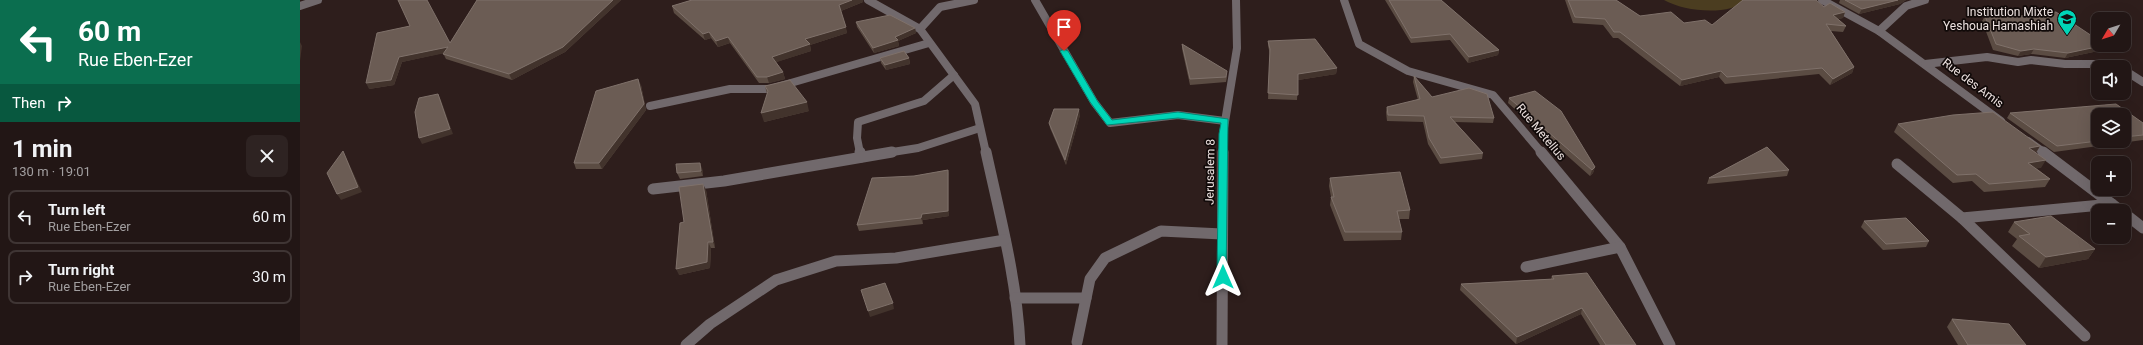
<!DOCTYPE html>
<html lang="en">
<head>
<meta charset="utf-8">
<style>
  body { margin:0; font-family:Roboto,sans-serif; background:#2e2322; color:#f1f3f6; height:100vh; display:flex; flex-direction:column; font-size:15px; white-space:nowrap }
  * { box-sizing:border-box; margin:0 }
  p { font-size:13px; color:#a29fa0 }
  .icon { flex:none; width:22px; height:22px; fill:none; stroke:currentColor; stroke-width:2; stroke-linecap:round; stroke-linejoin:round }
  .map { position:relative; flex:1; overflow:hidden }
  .panel { display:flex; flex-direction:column; background:#221615; width:300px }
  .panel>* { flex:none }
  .hud { background:#0b6e4f; color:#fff; overflow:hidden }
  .needle { width:26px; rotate:231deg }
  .controls { position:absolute; left:1791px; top:12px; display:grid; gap:8px }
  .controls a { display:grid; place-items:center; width:40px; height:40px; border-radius:8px; background:#221615; box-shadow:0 4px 16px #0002,0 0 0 1px #3f3534; font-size:20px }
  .pin { position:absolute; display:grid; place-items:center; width:34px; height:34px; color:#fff; margin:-41px -17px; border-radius:50% 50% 50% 0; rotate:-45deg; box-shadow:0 0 4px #0007 }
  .pin .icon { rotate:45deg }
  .me { position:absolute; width:44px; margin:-22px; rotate:0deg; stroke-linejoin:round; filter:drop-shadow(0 0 3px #0008) }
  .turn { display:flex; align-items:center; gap:14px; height:84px; padding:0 12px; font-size:18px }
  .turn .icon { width:52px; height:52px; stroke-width:2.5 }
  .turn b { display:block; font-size:28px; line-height:34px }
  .then { display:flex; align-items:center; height:38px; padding:0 12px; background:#0003; gap:8px; font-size:15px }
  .round { display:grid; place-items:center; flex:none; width:42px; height:42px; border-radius:8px; background:#2e2322 }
  .summary { display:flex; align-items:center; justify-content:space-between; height:68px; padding:0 12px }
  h1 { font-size:24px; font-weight:700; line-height:30px }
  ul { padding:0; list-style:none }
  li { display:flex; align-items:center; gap:12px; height:54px; margin:0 8px 6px; padding:0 4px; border:2px solid #3f3534; border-radius:8px }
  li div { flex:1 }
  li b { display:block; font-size:15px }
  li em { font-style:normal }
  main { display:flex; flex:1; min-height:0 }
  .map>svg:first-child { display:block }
  .green { fill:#4b3d20 }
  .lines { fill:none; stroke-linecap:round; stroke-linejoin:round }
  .minor-far1 { stroke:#71696c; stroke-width:8 }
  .minor { stroke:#71696c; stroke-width:11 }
  .wall { fill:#5b4c43; fill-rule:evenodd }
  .shaded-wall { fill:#42332c }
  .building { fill:#6b5c54; stroke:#7f716a }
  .route { fill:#00d5b7; stroke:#008a77 }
  .labels { text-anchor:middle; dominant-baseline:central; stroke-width:3.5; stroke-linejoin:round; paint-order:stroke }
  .poi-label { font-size:12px; fill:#ede2e0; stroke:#110a09; text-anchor:end }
  .street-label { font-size:12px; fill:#ede2e0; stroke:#110a09 }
</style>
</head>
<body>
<main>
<section class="panel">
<div class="hud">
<div class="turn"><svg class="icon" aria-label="left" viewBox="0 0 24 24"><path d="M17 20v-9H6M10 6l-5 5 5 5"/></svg><div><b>60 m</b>Rue Eben-Ezer</div></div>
<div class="then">Then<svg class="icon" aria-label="right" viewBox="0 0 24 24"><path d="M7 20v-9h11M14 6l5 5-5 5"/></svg></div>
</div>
<div class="summary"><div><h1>1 min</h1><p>130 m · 19:01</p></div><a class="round"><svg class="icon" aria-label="close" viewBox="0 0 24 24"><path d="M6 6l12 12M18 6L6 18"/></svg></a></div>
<ul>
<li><svg class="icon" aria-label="left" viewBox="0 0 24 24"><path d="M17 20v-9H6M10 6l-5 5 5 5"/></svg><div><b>Turn left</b><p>Rue Eben-Ezer</p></div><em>60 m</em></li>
<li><svg class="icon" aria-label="right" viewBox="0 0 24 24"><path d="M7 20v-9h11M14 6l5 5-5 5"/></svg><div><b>Turn right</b><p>Rue Eben-Ezer</p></div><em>30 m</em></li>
</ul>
</section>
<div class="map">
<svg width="1843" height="345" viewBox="0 0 1843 345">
  <rect width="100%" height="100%" fill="#2e1e1c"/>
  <path class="green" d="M 1364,0 L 1448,0 C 1429,16 1385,12 1364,0 Z"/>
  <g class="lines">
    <g class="minor-far1">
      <polyline points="568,0 620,29 675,104 686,153"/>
      <polyline points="735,0 794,102 810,123 878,115 925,121"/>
      <polyline points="1044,0 1059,44 1108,71 1193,95 1242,153"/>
      <polyline points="1522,0 1579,31 1701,121"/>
      <polyline points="0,6 18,0"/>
      <polyline points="620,29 640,7 674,0"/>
      <polyline points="1579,31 1606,6 1625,0"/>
      <polyline points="1625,64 1687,57 1718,62 1731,60 1765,64 1813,64 1819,67"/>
      <polyline points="1824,70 1843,82"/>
      <polyline points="350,106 430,89 470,89 629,43"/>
      <polyline points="1728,141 1745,153"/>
      <polyline points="560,153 557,138 558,122 624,101 654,75"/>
      <polyline points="586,153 618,148 680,128"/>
      <polyline points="923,153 923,134 937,48 936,0"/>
    </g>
    <g class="minor">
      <polyline points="560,152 561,157"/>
      <path d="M 686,152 C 700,216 717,280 720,345"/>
      <polyline points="1241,152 1320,247 1370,345"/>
      <polyline points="1743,152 1821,211"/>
      <polyline points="1597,164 1662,218"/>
      <polyline points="353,189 424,181 592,152"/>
      <polyline points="1824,213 1843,228"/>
      <polyline points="1226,267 1320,247"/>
      <polyline points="715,298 786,298"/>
      <polyline points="1785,336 1662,218 1812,204"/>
      <polyline points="777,342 790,279 805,258 861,231 922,234"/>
      <polyline points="386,345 410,324 476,280 536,261 596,258 705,240"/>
      <polyline points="922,345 923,152"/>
    </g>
  </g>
  <g class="wall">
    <polygon points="177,0 321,0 265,52 212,80 146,59 143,53 102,62 94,85 69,89 110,26 150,43"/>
    <polygon points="392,0 563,0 563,2 541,11 547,33 510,45 511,51 476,62 483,72 485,79 469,83 459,83 430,43 418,47 411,38 405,40 374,13 372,6"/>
    <polygon points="1085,0 1141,0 1199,50 1198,55 1168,63 1150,40 1111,43"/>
    <polygon points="1265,0 1316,0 1340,16 1384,23 1412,25 1524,7 1545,12 1543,18 1538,19 1546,26 1543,32 1531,31 1554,67 1552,73 1530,85 1519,74 1425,84 1419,77 1380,86 1318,38 1313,38 1303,25 1273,23"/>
    <polygon points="1540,0 1606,0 1600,4 1559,14 1539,3"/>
    <polygon points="1685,16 1720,16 1803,50 1765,58 1731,54 1718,56 1693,50 1682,21"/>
    <polygon points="556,22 615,28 616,33 598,41 599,46 574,53 557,27"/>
    <polygon points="968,41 1037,68 1036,74 998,80 997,100 968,99 970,54 968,46"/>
    <polygon points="882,44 927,77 926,82 890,85 882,49"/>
    <polygon points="580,58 609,58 610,64 586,70 581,63"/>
    <polygon points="1114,76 1132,97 1194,118 1193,123 1155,122 1183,153 1182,159 1140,164 1128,144 1123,122 1087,121 1086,112 1087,107 1118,100 1113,82"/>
    <polygon points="341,85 346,110 302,169 276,169 274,163"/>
    <polygon points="465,86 509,111 464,122 467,94"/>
    <polygon points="1209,98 1295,167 1293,173 1290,176 1208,103"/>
    <path d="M 1816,104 L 1843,123 L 1843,140 L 1754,152 L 1707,118 L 1710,113 ZM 1798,115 L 1824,115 L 1824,141 L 1798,141 Z"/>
    <polygon points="780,115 766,165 750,128 749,123"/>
    <polygon points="1598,124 1740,146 1736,153 1741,168 1736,168 1750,179 1745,187 1684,192 1672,181 1653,183 1594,132"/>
    <polygon points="402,168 403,176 380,179 377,173"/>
    <polygon points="648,170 649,176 649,216 623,220 623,224 559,231 557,225 614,176"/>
    <polygon points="1489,170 1487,176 1407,184 1409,178"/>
    <polygon points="1030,178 1110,210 1109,219 1099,219 1102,232 1101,240 1044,241 1030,205 1031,197 1029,186"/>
    <polygon points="406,190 415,248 411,248 410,268 379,275 384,222"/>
    <polygon points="1564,221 1629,241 1626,247 1583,250 1561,227"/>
    <polygon points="1714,222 1795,249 1788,259 1739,268 1712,246 1717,239 1708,232"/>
    <polygon points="1252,276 1336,345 1300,345 1281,314 1216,344 1160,290 1161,284 1251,279"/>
    <polygon points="1652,319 1726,345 1658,345 1647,327"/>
  </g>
  <g class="shaded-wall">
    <polygon points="313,0 321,0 265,52 212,80 209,74"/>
    <polygon points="552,0 563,0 563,2 541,11 539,5"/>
    <polygon points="1598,0 1606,0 1600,4 1559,14 1562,9"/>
    <polygon points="1545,12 1543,18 1531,21 1533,15"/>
    <polygon points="546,27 547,33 510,45 511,51 474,63 472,57 505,39"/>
    <polygon points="615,28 616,33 598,41 599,46 574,53 573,48"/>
    <polygon points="409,32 411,38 405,40 403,34"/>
    <polygon points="428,37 430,43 418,47 416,41"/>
    <polygon points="0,42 2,46 0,61"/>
    <polygon points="1806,45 1803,50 1765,58 1768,53"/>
    <polygon points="148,47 150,52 102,62 94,85 69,89 66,83 99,57"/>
    <polygon points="1734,49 1731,54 1718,56 1721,51"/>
    <polygon points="1199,50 1198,55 1168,63 1169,57"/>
    <polygon points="609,58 610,64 586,70 585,65"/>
    <polygon points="1554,67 1552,73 1530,85 1533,79"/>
    <polygon points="1037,68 1036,74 998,80 998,74"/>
    <polygon points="1421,71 1419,77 1380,86 1382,80"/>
    <polygon points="483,72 485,79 469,83 467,77"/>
    <polygon points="338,79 341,85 346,110 302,169 299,163"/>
    <polygon points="138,94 141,100 153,134 122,144 119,138"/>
    <polygon points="507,102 509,111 464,122 461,113"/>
    <polygon points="779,109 780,115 766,165 765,160"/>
    <polygon points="1740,146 1735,154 1729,148"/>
    <polygon points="43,151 46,157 62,192 41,200 37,194"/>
    <polygon points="1746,160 1741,168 1724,170 1728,163"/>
    <polygon points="400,163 402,168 403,176 401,171"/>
    <polygon points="1295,167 1293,173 1290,176 1292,170"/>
    <polygon points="648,170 649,176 649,216 623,220 623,224 621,218 622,214"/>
    <polygon points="403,184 406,190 415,248 413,242"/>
    <polygon points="408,242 411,248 410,268 379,275 376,269"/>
    <polygon points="1795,249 1788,259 1739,268 1746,257"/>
    <polygon points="593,303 594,309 570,317 568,311"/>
    <polygon points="1282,308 1281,314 1216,344 1217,337"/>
  </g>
  <g class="building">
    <polygon points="98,0 127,0 150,43 177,0 313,0 263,47 209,74 143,54 148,47 99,57 91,80 66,83 77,33 110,26"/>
    <polygon points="392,0 552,0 539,5 546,27 505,39 510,44 472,57 483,72 467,77 457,77 428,37 416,41 409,32 403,34 372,6"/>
    <polygon points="1089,0 1141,0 1199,50 1169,57 1150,34 1111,38"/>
    <polygon points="1268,0 1316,0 1340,16 1371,12 1384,23 1405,20 1412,25 1443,0 1516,0 1524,7 1530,3 1545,12 1533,15 1546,26 1526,24 1554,67 1533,79 1522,68 1427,77 1421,71 1382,80 1320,32 1314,32 1305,19 1275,17"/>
    <polygon points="1545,0 1598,0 1562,9"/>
    <polygon points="1756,12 1798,40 1798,45 1806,45 1768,53 1734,49 1721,51 1696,44 1685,16 1714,13 1720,16"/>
    <polygon points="590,15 615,28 595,37 598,40 573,48 556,22"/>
    <polygon points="1015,39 1037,68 998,74 998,95 968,93 970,49 968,41"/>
    <polygon points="882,44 927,71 926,77 890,79"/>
    <polygon points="604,51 609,58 585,65 580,58"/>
    <polygon points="1114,76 1132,97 1169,88 1187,94 1194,118 1150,117 1183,153 1141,158 1129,138 1124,116 1088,115 1087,107 1120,99"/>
    <polygon points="338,79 344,104 299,163 274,163 296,91"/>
    <polygon points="490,80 507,102 461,113 468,91 465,86"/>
    <polygon points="1235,91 1261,111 1295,167 1292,170 1209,98"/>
    <polygon points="138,94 150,129 119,138 115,112 119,98"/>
    <polygon points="1816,104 1843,123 1843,135 1824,137 1824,115 1798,115 1798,141 1757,146 1710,113"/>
    <polygon points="754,109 779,109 765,160 749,123"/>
    <polygon points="1693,112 1740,146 1729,148 1746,160 1728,163 1750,179 1689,184 1676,174 1657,175 1598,124 1653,115"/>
    <polygon points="1467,147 1489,170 1409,178"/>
    <polygon points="43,151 58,187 37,194 27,173"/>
    <polygon points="400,163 401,171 377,173 376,164"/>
    <polygon points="648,170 648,211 622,214 621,218 557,225 572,178 614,176"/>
    <polygon points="1100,172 1110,210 1097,211 1102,232 1045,232 1031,197 1034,197 1030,178"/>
    <polygon points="403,184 413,242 408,242 407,262 376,269 380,223 384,222 379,187"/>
    <polygon points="1751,216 1795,249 1746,257 1719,236 1730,234 1714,222"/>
    <polygon points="1606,218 1629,241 1586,244 1564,221"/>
    <polygon points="1287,273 1336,345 1306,345 1282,308 1217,337 1161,284 1254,279 1252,276"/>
    <polygon points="585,283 593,303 568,311 561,290"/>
    <polygon points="1652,319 1709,324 1726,345 1668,345"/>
  </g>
  <polygon class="route" points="764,49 768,51 798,102 812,120 878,112 928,119 926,279 919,279 917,277 919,134 921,123 878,118 807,125 790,102 760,51"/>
  <defs>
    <g id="school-pin" transform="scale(1)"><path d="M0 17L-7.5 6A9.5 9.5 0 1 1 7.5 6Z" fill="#00d5b7" stroke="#110a09"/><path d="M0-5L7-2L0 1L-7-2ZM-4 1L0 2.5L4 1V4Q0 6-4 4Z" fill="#111"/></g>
  </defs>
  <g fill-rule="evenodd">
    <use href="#school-pin" x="1767" y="19"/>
  </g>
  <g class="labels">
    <g class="poi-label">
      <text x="1753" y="12">Institution Mixte<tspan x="1753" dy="14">Yeshoua Hamashiah</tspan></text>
    </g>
    <g class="street-label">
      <text transform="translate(1673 83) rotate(37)">Rue des Amis</text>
      <text transform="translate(1241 132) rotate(50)">Rue Metellus</text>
      <text transform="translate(910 172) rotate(-89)">Jerusalem 8</text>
    </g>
  </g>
</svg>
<div class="controls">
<a><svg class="needle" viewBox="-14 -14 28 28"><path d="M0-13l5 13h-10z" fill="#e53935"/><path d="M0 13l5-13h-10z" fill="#a29fa0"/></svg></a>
<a><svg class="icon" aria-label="sound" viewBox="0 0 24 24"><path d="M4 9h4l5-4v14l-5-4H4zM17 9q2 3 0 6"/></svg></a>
<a><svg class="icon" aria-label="layers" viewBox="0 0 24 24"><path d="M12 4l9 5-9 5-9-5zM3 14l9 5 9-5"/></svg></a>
<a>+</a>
<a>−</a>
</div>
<div class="pin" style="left:764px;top:51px;background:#d93025"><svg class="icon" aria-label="arrive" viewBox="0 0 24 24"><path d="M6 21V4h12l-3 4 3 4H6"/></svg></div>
<svg class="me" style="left:923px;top:277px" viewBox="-20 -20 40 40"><path d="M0-17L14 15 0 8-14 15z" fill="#00d5b7" stroke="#fff" stroke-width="4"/></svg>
</div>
</main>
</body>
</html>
